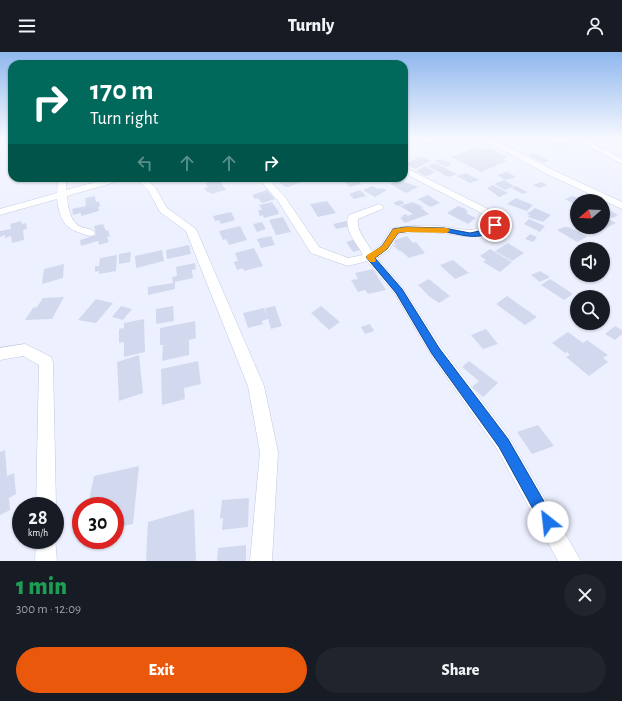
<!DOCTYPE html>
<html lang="en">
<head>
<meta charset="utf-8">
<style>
  body { margin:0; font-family:"Alegreya Sans",sans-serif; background:#20242c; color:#f1f3f6; height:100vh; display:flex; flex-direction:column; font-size:15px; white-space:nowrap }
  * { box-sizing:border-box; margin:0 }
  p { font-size:13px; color:#9ea1a6 }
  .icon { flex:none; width:22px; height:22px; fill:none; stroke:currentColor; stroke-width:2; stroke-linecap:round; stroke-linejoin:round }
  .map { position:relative; height:509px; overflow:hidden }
  .details { display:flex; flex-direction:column; background:#171b24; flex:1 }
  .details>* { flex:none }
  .guide { position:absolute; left:8px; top:8px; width:400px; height:122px; border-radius:12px; box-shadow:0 1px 3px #0004; background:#00695c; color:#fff; overflow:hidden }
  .needle { width:26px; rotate:251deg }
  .tools { position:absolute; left:570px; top:142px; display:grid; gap:8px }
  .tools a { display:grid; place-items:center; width:40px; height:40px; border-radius:50%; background:#171b24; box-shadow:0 1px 3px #0004; font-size:20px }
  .speed { position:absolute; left:12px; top:445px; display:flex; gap:8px; font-size:20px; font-weight:700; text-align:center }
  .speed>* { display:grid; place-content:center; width:52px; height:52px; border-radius:50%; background:#171b24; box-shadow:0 1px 3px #0004; line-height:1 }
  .speed small { font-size:10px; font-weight:400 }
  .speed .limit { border:6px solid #d22; background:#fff; color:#111 }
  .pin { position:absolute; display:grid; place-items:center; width:34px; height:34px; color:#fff; margin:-17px; border:2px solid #fff; border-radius:50%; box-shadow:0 1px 4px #0007 }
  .me { position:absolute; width:44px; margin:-22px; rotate:331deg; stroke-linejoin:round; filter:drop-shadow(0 0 3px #0008) }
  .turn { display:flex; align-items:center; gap:14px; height:84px; padding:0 16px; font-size:18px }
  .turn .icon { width:52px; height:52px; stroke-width:2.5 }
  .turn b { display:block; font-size:28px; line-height:34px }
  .lanes { display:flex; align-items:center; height:38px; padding:0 16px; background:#0003; justify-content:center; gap:20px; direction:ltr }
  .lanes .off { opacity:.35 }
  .round { display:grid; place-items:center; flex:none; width:42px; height:42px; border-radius:21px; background:#20242c }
  .headline { display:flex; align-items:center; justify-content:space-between; height:68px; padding:0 16px }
  h1 { font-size:24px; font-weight:800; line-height:30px; color:#1e9e55 }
  .action { display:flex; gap:8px; margin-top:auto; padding:8px 16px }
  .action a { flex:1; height:46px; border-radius:24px; background:#ea580c; color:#fff; font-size:16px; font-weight:800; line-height:46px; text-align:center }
  .action a+a { background:#20242c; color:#f1f3f6 }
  header { display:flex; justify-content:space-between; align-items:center; height:52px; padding:0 16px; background:#171b24; font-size:18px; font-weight:800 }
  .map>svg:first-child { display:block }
  .building { fill:#d2d9ef }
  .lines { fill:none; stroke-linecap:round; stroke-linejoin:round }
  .minor-casing { stroke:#c1c8de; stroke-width:1 }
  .minor { fill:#fff; fill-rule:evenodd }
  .route { fill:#1a73e8; stroke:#114b97 }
  .slow { fill:#f59e0b }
</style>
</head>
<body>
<header><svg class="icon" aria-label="menu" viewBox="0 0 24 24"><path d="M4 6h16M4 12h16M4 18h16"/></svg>Turnly<svg class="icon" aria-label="person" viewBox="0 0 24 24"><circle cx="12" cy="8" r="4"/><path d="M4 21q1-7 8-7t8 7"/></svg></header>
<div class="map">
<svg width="622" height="509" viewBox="0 0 622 509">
  <rect width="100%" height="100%" fill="#edf1ff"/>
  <g class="building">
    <polygon points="420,87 428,87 435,91 428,93 418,88"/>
    <polygon points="548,87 551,87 565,92 560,95 544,89"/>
    <polygon points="478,95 484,98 489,96 507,105 502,107 507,109 481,120 451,105"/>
    <polygon points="534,101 549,109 543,111 528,103"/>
    <polygon points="421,104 431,109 415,117 405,112"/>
    <polygon points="441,107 452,112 446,115 435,109"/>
    <polygon points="435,111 457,122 448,125 428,114"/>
    <polygon points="425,114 435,120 426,124 416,119"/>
    <polygon points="507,120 516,125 505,128 497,123"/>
    <polygon points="466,121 479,128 470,131 457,124"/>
    <polygon points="291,126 297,126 301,130 289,135 285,135 279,130"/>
    <polygon points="345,126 359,126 356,127 361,132 350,135 341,127"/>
    <polygon points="219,128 226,138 211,142 209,140 207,140 204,136 208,135 205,131"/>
    <polygon points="397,128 400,130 403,129 418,135 406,141 390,132"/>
    <polygon points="504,128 514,134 505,138 494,132"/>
    <polygon points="541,130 547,133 539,136 533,133"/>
    <polygon points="493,133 508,141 499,145 487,136"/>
    <polygon points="372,134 378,137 382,136 387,138 375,145 363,138"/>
    <polygon points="516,134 527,140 523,142 511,136"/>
    <polygon points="267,138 275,147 262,151 258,146 255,147 252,143"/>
    <polygon points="360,138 366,144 354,147 349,142"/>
    <polygon points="428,143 440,151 430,155 418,147"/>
    <polygon points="95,144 96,150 99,149 100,154 98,155 99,159 81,164 81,161 73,163 72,157 86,154 85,146"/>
    <polygon points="572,144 576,145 583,149 577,149 577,154 565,147"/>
    <polygon points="516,146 533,153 527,159 507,152"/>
    <polygon points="400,148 405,151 398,154 393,151"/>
    <polygon points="327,149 336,161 318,165 310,152"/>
    <polygon points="272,150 279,160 278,161 279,162 264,166 263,163 260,164 258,158 262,158 259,153"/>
    <polygon points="413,150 423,155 421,156 429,162 405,171 400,166 403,165 401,164 406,162 408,164 413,162 400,154"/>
    <polygon points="458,154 466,157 465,158 468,159 466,161 476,166 468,172 447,161"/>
    <polygon points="535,156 551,163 543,170 528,165 530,163 527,162"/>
    <polygon points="609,158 618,163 613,166 603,162"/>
    <polygon points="231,160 235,168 221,172 219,168 215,169 213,164"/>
    <polygon points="603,164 616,171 600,179 593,175 603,175"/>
    <polygon points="283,165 291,180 276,183 269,168"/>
    <polygon points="529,167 545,174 540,180 524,172"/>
    <polygon points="21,169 22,172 26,171 27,177 23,178 24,188 12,191 11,184 5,186 5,183 0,185 0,179 11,177 10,172"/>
    <polygon points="347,169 350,174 336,177 333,172"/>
    <polygon points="262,170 266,177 257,180 253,172"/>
    <polygon points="103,172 106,179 108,178 110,184 107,185 109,190 99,193 98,189 81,194 80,188 96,183 94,174"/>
    <polygon points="240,174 247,188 229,193 226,187 223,188 219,179"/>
    <polygon points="564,175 569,175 587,185 577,190 557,178"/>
    <polygon points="530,182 537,185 533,190 525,187"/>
    <polygon points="271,184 275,193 261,196 257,187"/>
    <polygon points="407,184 413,191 416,190 425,201 409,206 401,199 399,199 393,193 396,193 392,189"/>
    <polygon points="356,187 363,197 353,200 346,190"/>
    <polygon points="508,191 524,201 512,209 495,199"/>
    <polygon points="189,193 191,202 167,207 166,198"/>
    <polygon points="254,196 263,214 244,219 243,216 237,218 234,210 238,209 235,201"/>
    <polygon points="490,197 512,210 500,220 483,210 486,208 480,204"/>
    <polygon points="162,198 164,209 136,216 135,204"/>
    <polygon points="131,200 130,210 119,212 119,202"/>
    <polygon points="117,203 116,219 99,222 99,219 95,220 95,214 99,214 100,206"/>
    <polygon points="453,208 469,221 455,227 440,213"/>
    <polygon points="195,211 196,217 192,218 193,226 175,230 175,237 148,243 148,235 173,231 172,225 177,224 176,215"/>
    <polygon points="64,212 63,226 42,232 44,217"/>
    <polygon points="373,217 386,238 368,242 365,238 358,240 351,228 358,227 355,221"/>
    <polygon points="540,219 550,225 540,230 531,223"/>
    <polygon points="429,227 450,244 439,251 430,245 418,233"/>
    <polygon points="550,227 573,242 564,248 541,233"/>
    <polygon points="507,244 537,265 525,273 496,252"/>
    <polygon points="64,245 52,267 25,268 33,256 37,255 43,246"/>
    <polygon points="96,247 113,251 96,271 78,268"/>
    <polygon points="121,254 132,257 123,268 112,265"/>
    <polygon points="173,254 174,269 156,272 156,257"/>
    <polygon points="275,254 282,274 271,277 268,267 262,269 263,272 248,276 243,261 264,256 267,264 265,256"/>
    <polygon points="321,254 340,270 329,278 311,261"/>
    <polygon points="144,267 145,300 124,305 124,290 119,291 119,277 124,276 124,271"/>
    <polygon points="195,269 196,286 189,288 189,303 162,309 163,293 160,293 160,276"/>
    <polygon points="370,272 374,279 365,282 361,275"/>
    <polygon points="615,274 622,278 622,282 615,288 605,282"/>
    <polygon points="486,277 498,292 483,297 471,283"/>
    <polygon points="568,280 583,291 587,288 608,303 603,306 608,310 589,324 566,305 570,303 567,300 565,301 552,291"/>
    <polygon points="139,303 143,341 119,349 117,310"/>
    <polygon points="198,309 201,332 184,336 185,347 162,353 161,317"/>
    <polygon points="469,309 498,331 483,345 472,335 479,329 462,315"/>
    <polygon points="538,373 554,394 532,402 517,380"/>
    <polygon points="5,398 7,424 14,421 16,442 9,446 10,458 0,463 0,400"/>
    <polygon points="139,414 133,472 115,476 115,454 94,454 94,451 88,453 94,424"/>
    <polygon points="249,446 248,475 222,478 223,466 220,467 222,448"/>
    <polygon points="194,457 196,509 146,509 148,470"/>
    <polygon points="246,493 246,509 217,509 218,496"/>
  </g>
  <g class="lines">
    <g class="minor-casing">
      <g id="minor">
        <polygon points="483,87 493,87 553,118 622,150 622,157 547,122"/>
        <polygon points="575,87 585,87 622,107 622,112"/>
        <path d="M 404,115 L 498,162 L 500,173 C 485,192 458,182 439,181 C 425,179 412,180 399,182 L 389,198 L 377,206 L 403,236 L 441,295 L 509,385 L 581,509 L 558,509 L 497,397 L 431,303 L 395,242 L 367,209 L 348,214 L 311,201 L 278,149 L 258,126 L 267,126 L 285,145 L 319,195 L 348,206 L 363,203 C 357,192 342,176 349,163 L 379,152 L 384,155 L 382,157 L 358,167 C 356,178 366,189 372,199 L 381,193 L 391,177 L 395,176 C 408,174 422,173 435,174 C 455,175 472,183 490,172 L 489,165 L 404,121 Z"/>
        <path d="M 58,126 L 66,126 L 66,138 L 110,126 L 124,126 L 123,128 L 67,144 C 68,155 70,170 81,175 C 86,177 92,176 95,181 L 94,183 C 89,185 86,183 81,181 C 63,176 59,164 57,147 L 0,163 L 0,157 L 57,141 Z"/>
        <polygon points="136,126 145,126 155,135 167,156 196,177 264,334 278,400 272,509 250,509 260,400 248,334 186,179 160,160 148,138"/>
        <polygon points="25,292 51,305 53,310 56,454 55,456 55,454 36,454 39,313 23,304 0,308 0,296"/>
        <polygon points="55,485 57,509 35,509 36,488 55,488"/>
      </g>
    </g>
    <use href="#minor" class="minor"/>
  </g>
  <linearGradient id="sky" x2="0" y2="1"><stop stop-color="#8fb7ee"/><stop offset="0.55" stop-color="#f7f9ff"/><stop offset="1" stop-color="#f7f9ff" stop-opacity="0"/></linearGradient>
  <rect width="622" height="158" fill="url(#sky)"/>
  <path class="route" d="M 495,171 L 498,173 C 483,191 465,183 445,180 C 430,178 412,178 398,181 L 387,197 L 375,206 L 402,237 L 439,296 L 508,387 L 553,465 L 555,470 L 553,475 L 548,477 L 543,475 L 499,395 L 432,302 L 396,241 L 366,205 L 382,194 L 393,177 L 406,175 L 444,176 L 470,181 L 484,178 Z"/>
  <polygon class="slow" points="406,175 447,176 450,178 447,181 406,180 398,181 387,197 375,206 376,208 375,210 370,210 366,205 367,203 382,194 393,177"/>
</svg>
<div class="tools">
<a><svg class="needle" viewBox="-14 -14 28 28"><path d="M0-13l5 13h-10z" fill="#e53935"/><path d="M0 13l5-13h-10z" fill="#9ea1a6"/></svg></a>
<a><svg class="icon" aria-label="sound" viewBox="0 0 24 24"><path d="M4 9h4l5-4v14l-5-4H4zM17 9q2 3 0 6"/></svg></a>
<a><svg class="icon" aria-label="search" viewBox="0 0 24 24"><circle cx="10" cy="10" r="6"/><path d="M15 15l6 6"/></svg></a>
</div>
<div class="speed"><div>28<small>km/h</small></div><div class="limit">30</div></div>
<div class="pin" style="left:495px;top:173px;background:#d93025"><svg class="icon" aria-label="arrive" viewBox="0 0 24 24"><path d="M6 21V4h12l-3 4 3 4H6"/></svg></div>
<svg class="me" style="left:548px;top:470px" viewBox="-20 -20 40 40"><circle r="19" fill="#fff"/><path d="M0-13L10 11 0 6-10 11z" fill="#1a73e8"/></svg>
<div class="guide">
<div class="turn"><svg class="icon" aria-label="right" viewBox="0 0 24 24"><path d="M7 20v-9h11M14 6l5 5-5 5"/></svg><div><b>170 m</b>Turn right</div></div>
<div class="lanes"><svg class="icon off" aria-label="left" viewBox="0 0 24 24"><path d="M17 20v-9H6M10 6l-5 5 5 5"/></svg><svg class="icon off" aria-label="ahead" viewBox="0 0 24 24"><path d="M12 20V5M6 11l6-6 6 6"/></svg><svg class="icon off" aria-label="ahead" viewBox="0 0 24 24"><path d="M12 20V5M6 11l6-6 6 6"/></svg><svg class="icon" aria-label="right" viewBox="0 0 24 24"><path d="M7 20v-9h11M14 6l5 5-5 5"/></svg></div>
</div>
</div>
<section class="details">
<div class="headline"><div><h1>1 min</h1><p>300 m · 12:09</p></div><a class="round"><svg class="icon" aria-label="close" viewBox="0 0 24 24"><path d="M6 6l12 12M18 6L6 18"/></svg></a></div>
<div class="action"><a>Exit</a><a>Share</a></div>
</section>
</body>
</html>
